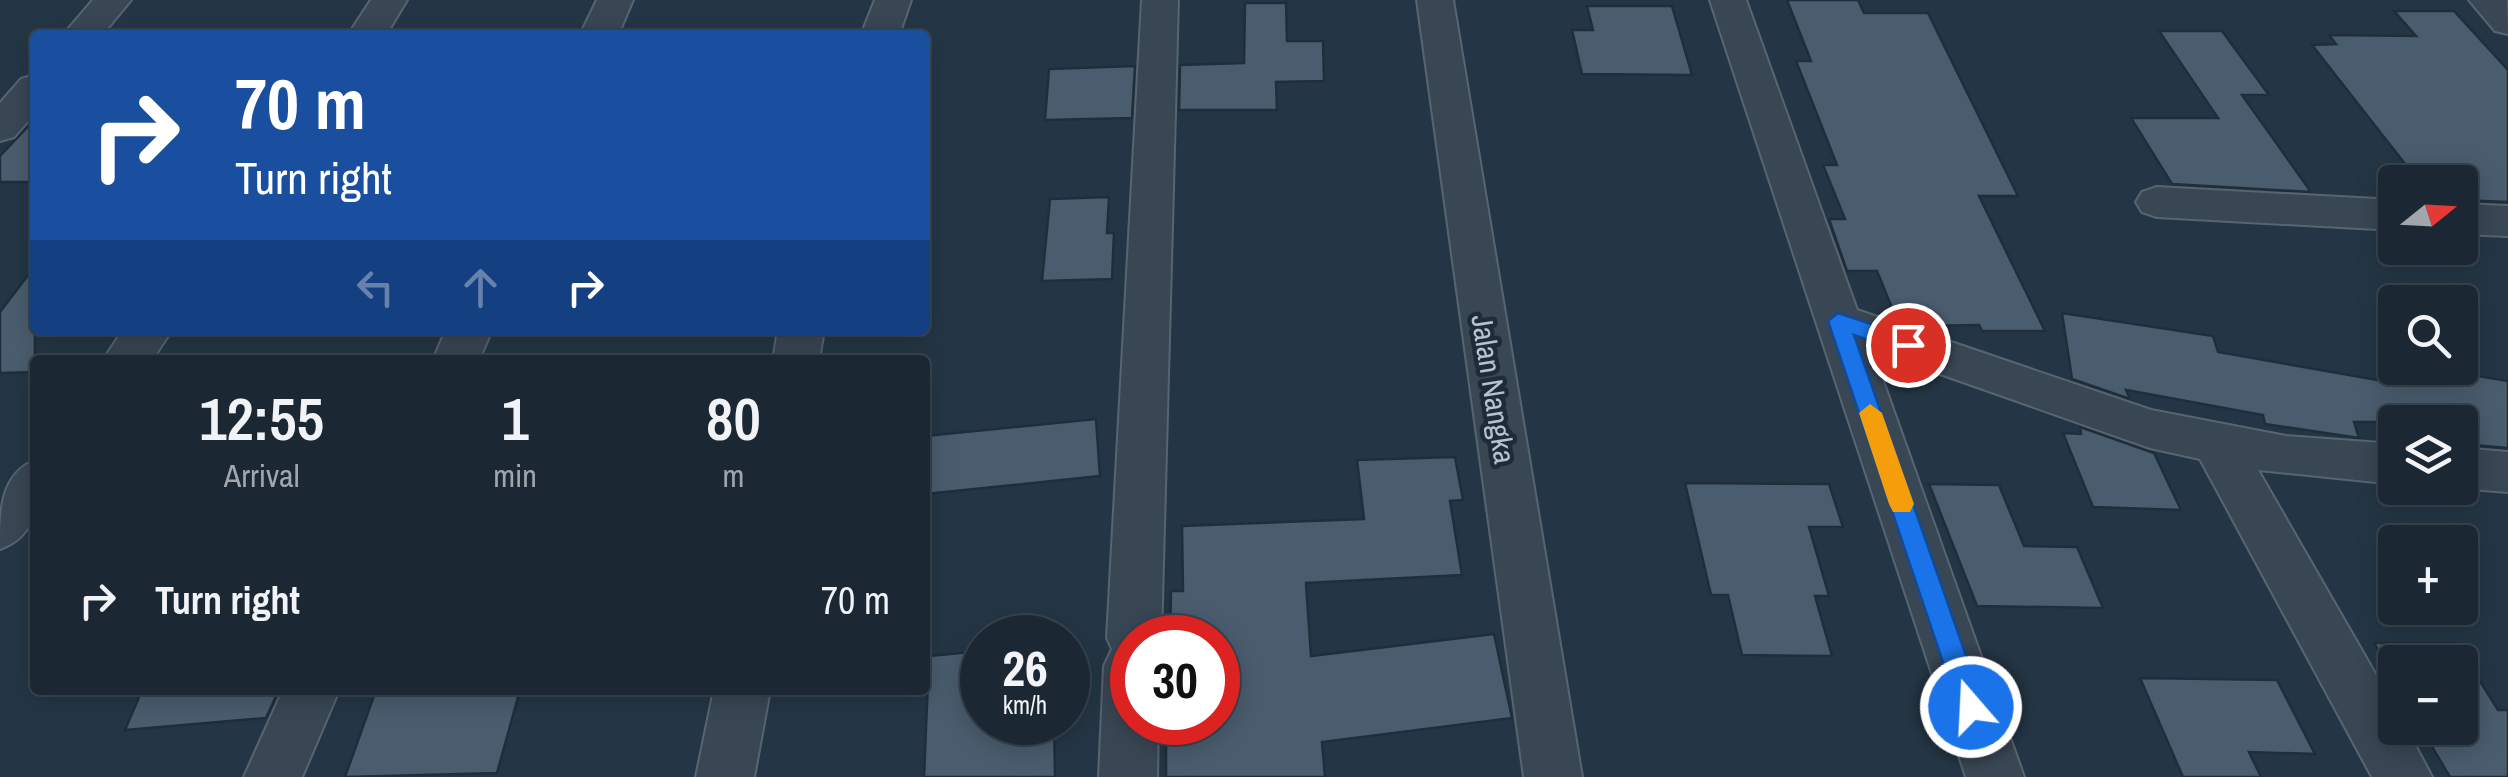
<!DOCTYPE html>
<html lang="en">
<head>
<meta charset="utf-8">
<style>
  body { margin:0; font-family:"Archivo Narrow",sans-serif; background:#283440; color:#f1f3f6; height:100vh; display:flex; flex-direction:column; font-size:38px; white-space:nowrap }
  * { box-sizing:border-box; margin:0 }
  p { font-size:32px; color:#a0a6ac }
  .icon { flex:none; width:55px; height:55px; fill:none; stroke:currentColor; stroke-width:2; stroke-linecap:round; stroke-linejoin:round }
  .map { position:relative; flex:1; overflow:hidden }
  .details { position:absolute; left:30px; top:355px; width:900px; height:340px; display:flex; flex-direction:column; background:#1b2834; border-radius:10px; box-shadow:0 5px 25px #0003,0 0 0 2px #39444f }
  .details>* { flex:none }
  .guide { position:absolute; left:30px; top:30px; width:900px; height:305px; border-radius:10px; box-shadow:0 5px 25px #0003,0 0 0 2px #39444f; background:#1a4fa0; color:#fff; overflow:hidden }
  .needle { width:65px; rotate:72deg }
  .fabs { position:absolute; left:2378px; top:165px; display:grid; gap:20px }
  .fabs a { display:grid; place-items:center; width:100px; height:100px; border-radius:10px; background:#1b2834; box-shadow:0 5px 25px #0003,0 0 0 2px #39444f; font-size:50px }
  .speed { position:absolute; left:960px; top:615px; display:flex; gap:20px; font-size:50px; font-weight:700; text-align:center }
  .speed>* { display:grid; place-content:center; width:130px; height:130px; border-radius:50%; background:#1b2834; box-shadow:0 5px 25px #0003,0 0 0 2px #39444f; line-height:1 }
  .speed small { font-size:25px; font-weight:400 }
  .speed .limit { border:15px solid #d22; background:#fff; color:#111 }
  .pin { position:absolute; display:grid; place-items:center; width:85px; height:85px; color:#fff; margin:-42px; border:5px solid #fff; border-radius:50%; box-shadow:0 2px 10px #0007 }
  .me { position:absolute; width:110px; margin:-55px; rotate:341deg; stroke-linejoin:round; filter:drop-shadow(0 0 8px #0008) }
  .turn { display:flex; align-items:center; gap:35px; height:210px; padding:0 40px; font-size:45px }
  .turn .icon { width:130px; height:130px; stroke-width:2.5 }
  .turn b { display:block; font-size:70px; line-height:85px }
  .lanes { display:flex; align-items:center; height:95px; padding:0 40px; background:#0003; justify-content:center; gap:50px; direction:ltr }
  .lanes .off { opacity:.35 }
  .eta { display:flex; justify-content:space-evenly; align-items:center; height:170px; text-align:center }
  .eta b { font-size:60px; font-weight:600; line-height:70px }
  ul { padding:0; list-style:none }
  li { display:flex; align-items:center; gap:30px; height:150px; padding:0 40px }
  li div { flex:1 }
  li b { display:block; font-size:38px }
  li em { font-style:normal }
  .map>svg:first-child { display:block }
  .building { fill:#4a5d6e; stroke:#202e3b; stroke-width:2.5 }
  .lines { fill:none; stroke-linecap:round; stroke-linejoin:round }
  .minor-casing { stroke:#576571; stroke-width:4 }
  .minor { fill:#394754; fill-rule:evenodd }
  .route { fill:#1a73e8; stroke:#114b97; stroke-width:2.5 }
  .slow { fill:#f59e0b }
  .labels { text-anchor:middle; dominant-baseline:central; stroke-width:9; stroke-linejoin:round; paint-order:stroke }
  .street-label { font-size:30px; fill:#b6c2ce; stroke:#1e2c39 }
</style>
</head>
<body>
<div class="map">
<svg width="2508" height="777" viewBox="0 0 2508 777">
  <rect width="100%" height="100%" fill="#243645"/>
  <g class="building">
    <polygon points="1787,0 1858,0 1864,13 1928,13 2018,196 1979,196 2045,331 1982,331 1979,325 1915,326 1897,320 1877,271 1847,271 1829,219 1845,219 1823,165 1837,165 1796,61 1811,61"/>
    <polygon points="1245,3 1286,3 1287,41 1323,41 1324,81 1276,82 1277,110 1179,110 1180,65 1244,63"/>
    <polygon points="1587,6 1672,6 1692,75 1582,74 1572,30 1593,30"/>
    <polygon points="2394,11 2454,11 2508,70 2508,202 2460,200 2460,182 2416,178 2312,45 2336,44 2329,35 2416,36"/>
    <polygon points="2159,31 2222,31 2269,95 2242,95 2311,192 2172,184 2131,118 2218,118"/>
    <polygon points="1135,66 1132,118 1045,120 1049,69"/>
    <polygon points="35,119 35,182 0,182 0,156"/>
    <polygon points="1109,197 1107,233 1114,233 1112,279 1042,281 1050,199"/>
    <polygon points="35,266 35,372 0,373 0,312"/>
    <polygon points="2062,313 2213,336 2218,352 2388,382 2383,368 2430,368 2508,381 2508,448 2460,444 2460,422 2354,422 2359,438 2265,424 2263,415 2126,390 2130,399 2072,379"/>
    <polygon points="1096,419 1100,476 925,494 925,436"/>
    <polygon points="2080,427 2154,453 2181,510 2093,507 2063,433 2081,434"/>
    <polygon points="1455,457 1463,500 1450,501 1462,575 1306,583 1311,656 1494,634 1512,718 1322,742 1325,777 1166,777 1166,724 1218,722 1218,638 1170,638 1171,591 1183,591 1182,526 1364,519 1357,460"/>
    <polygon points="1685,483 1829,484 1843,527 1809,527 1829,596 1815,596 1832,656 1742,655 1728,595 1711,595"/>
    <polygon points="1929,484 1999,485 2024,546 2077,547 2103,608 1977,606"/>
    <polygon points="2374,643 2456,643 2498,710 2508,710 2508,777 2450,777 2421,728 2460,728 2460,662 2395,662 2395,679"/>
    <polygon points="982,651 982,722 1054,722 1055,777 924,777 929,656"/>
    <polygon points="2140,678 2277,680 2315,754 2249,752 2261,777 2183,777"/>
    <polygon points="142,690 279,690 266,718 125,730"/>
    <polygon points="376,690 520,690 497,773 345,777"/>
  </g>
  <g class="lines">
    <g class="minor-casing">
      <g id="minor">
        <polygon points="93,0 131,0 102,35 63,35"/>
        <polygon points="371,0 407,0 386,35 348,35"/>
        <polygon points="597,0 633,0 618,35 580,35"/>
        <polygon points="875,0 911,0 899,35 861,35"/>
        <polygon points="1142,0 1178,0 1161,638 1132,638 1132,722 1158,722 1157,777 1099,777 1104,666 1112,649 1107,638"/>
        <polygon points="1417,0 1453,0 1582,777 1524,777"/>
        <polygon points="1710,0 1746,0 1857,310 2151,410 2286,436 2395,444 2395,484 2258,470 2395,708 2395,728 2406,728 2432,777 2372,777 2200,459 2150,448 1872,350 2024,777 1966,777"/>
        <polygon points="2469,0 2507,0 2508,34 2495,31"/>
        <polygon points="35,75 35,113 14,137 0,141 0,103 21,79"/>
        <polygon points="2157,187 2395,200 2395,230 2157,217 2142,212 2136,202 2142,192"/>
        <polygon points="2460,204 2508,206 2508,236 2460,234"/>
        <polygon points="123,330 172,330 152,360 103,360"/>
        <polygon points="446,330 492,330 479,360 433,360"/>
        <polygon points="778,330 824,330 819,360 773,360"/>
        <polygon points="2460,448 2508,452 2508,492 2458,488"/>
        <path d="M 35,460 C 35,498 42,534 0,549 C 0,511 0,475 35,460 Z"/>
        <polygon points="283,690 339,690 302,777 244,777"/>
        <polygon points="714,690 770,690 754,777 696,777"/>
      </g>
    </g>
    <use href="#minor" class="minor"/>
  </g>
  <polygon class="route" points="1838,313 1916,339 1919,345 1908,353 1854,335 1984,707 1981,716 1971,719 1961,716 1958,707 1828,321"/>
  <polygon class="slow" points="1870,404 1882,413 1914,504 1910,512 1893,512 1889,504 1859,413"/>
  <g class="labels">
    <g class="street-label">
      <text transform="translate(1494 389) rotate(81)">Jalan Nangka</text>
    </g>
  </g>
</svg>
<div class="fabs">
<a><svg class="needle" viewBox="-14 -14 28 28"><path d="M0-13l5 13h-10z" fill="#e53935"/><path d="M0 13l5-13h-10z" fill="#a0a6ac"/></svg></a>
<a><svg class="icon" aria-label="search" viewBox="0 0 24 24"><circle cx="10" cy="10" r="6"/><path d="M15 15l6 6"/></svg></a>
<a><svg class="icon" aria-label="layers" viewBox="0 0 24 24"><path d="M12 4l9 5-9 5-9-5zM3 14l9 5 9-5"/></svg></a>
<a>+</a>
<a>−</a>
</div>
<div class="speed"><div>26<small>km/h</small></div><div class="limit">30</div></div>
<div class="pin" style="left:1908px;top:345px;background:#d93025"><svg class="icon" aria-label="arrive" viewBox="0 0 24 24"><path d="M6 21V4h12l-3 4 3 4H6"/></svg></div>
<svg class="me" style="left:1971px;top:707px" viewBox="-20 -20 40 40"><circle r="17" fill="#1a73e8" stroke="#fff" stroke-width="3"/><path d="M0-11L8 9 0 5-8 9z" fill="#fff"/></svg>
<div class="guide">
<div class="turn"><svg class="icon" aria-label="right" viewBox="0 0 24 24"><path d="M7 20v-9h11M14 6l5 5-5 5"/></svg><div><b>70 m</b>Turn right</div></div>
<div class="lanes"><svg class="icon off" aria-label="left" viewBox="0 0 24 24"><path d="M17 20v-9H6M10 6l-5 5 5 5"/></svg><svg class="icon off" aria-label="ahead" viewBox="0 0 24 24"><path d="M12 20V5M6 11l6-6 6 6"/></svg><svg class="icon" aria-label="right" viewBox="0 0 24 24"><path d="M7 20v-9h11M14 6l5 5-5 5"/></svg></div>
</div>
<section class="details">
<div class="eta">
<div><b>12:55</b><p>Arrival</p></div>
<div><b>1</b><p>min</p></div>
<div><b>80</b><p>m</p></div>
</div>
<ul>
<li><svg class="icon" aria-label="right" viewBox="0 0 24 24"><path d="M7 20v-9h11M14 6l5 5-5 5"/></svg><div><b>Turn right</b></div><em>70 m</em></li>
</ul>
</section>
</div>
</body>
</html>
